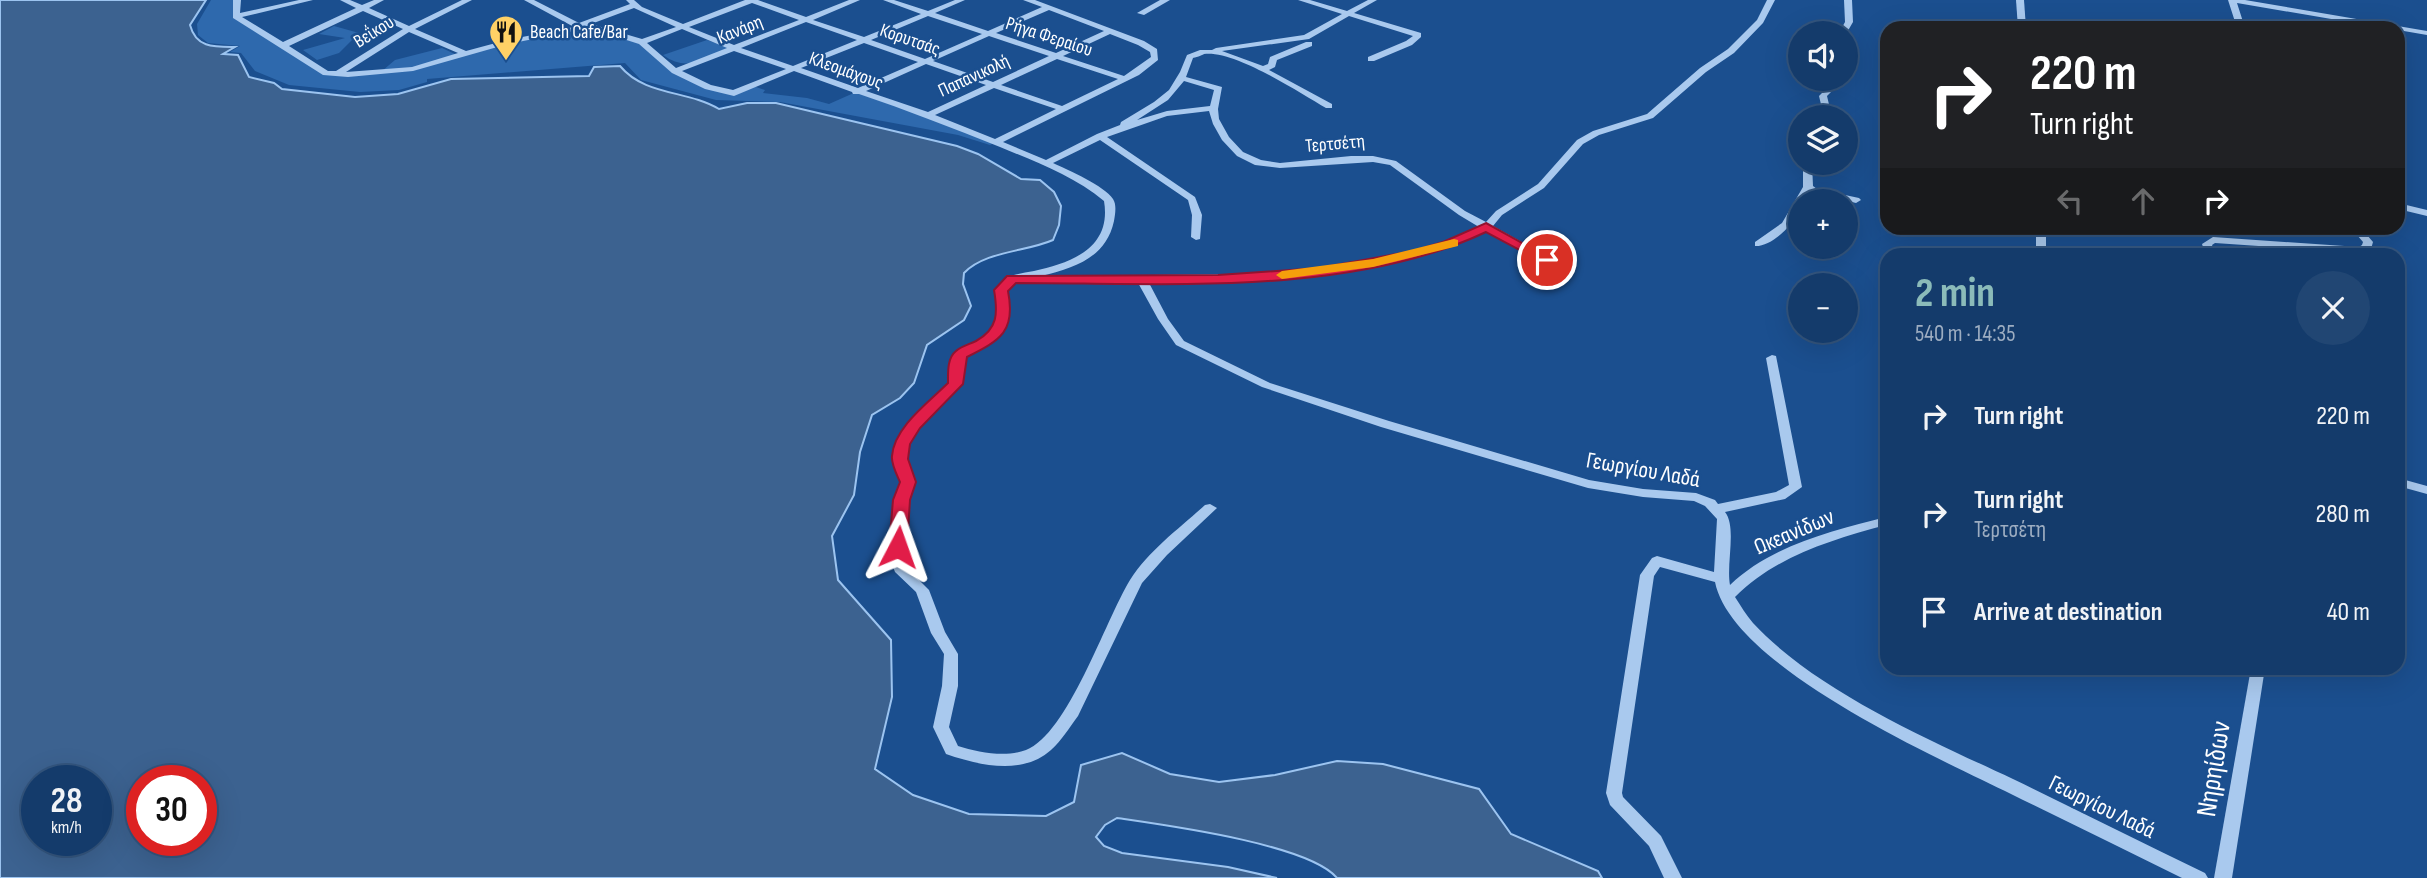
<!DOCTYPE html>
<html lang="en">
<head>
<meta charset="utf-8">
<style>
  body { margin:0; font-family:"Sofia Sans Condensed",sans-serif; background:#214673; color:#f1f3f6; height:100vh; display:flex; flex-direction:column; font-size:26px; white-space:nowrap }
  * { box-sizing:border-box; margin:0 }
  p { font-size:23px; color:#9dadc1 }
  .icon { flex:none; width:38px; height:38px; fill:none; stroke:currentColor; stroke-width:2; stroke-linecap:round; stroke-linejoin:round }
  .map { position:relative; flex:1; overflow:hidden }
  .details { position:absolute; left:1880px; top:248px; width:525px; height:427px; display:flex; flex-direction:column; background:#143b6b; border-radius:21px; box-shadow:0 7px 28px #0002,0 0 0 2px #33557e }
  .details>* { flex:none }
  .hud { position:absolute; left:1880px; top:21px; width:525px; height:214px; border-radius:21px; box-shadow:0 7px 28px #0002,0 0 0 2px #33557e; background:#202124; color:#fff; overflow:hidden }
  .tools { position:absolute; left:1788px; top:21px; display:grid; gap:14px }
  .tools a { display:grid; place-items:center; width:70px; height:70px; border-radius:50%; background:#143b6b; box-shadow:0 7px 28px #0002,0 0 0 2px #33557e; font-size:35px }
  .speed { position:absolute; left:21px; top:765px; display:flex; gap:14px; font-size:35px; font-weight:700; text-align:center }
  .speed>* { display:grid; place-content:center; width:91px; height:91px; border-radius:50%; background:#143b6b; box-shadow:0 7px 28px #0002,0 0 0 2px #33557e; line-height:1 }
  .speed small { font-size:18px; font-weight:400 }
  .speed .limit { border:10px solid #d22; background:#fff; color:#111 }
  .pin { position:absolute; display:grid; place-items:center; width:60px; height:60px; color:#fff; margin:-30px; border:4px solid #fff; border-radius:50%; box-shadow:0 2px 7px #0007 }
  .me { position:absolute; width:77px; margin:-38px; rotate:4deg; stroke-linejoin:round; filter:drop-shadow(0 0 5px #0008) }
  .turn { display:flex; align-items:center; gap:24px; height:147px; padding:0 35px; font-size:32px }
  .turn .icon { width:91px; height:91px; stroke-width:2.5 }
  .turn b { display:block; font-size:49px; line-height:60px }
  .lanes { display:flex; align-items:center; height:66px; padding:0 35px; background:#0003; justify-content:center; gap:35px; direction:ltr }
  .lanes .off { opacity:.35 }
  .round { display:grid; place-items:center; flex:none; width:74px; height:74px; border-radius:37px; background:#214673 }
  .overview { display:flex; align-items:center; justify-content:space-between; height:119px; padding:0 35px }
  h1 { font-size:42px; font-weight:700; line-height:52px; color:#8bbbb9 }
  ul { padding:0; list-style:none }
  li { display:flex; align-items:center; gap:21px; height:98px; padding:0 35px }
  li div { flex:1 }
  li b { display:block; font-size:26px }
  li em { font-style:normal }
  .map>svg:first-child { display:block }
  .green { fill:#2e69ad }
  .water { fill:#3c6290; stroke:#9cc4f0; stroke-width:2; fill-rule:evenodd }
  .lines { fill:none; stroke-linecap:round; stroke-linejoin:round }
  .minor { fill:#a9c9ee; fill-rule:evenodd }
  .route { fill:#e11d48; stroke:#92132f; stroke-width:2 }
  .slow { fill:#f59e0b }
  .labels { text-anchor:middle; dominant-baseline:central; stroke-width:5; stroke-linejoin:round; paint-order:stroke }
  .far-street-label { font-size:19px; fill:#fff; stroke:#1b4f8f }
  .far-poi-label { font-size:19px; fill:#fff; stroke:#1b4f8f; text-anchor:start }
  .street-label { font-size:23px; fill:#fff; stroke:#1b4f8f }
  .near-street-label { font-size:28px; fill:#fff; stroke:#1b4f8f }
</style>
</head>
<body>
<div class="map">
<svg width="2427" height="878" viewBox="0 0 2427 878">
  <rect width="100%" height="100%" fill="#1b4f8f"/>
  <g class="green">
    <polygon points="211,0 237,0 236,16 326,73 382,71 395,60 442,48 457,55 579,26 642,42 673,70 708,87 734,93 753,86 765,90 763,93 807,98 829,104 856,92 996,142 990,145 958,135 780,102 716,100 641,80 625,63 427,79 427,82 399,90 360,92 289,85 255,71 241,53 230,52 240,46 208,43 198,35 197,24"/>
    <polygon points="334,26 359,33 339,53 317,60 303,50 345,38 319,34"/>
    <path d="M 707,40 L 730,48 C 704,58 688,73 663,55 Z"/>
  </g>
  <path class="water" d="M 0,0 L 206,0 L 190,25 C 196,48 214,47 235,47 L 223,54 L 238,55 L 249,77 L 274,83 L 282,89 L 355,97 L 398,94 L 451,79 L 589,76 L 594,67 L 620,66 C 645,96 687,90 719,109 L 747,103 L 776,103 L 957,146 L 978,154 L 1021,179 L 1040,180 L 1054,192 L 1061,206 L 1059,225 L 1053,240 C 1026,252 985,251 964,273 L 963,284 L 971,306 L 964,320 L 927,345 L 914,383 L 900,398 L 872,415 L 860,452 L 854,495 L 832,536 L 838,580 L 891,640 L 892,697 L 875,769 L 913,795 L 969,814 L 1046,816 L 1074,802 L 1081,765 L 1122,753 L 1170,774 L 1219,782 L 1275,775 L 1337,761 L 1383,764 L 1479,789 L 1511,834 L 1598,871 L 1602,878 L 1337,878 C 1309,844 1164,825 1117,818 L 1105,825 L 1096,837 L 1104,846 L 1122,853 L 1228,867 L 1277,878 L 0,878 ZM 37,780 L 96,780 L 96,840 L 37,840 ZM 142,780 L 201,780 L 201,840 L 142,840 Z"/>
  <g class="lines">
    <g class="minor">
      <path d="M 233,0 L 241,0 L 240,13 L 299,0 L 313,0 L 242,17 L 283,42 L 356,8 L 340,0 L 350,0 L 362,5 L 374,0 L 384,0 L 369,8 L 409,26 L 462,0 L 472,0 L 415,29 L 466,51 L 507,40 L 574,27 L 524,0 L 534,0 L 579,23 L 630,4 L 626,0 L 634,0 L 642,7 L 683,24 L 745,0 L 758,0 L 806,17 L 849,0 L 860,0 L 813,20 L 864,37 L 921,14 L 883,0 L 894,0 L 928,11 L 955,0 L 965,0 L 935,13 L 988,31 L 1042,7 L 1023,0 L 1035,0 L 1144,41 L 1157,49 L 1158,60 L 1139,75 L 1003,142 L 1046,160 L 1097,134 L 1120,125 L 1121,122 L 1154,102 L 1169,90 L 1180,72 L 1187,55 L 1200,50 L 1212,50 L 1216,48 L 1304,35 L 1342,14 L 1298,0 L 1310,0 L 1347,11 L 1368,0 L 1377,0 L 1354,13 L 1421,33 L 1421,37 L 1412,45 L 1374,61 L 1368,61 L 1368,57 L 1406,41 L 1413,36 L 1349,16 L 1309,39 L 1222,51 L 1263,66 L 1268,64 L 1270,57 L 1306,42 L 1312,42 L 1312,46 L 1277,60 L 1275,67 L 1269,70 L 1332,104 L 1332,108 L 1326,108 C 1298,92 1235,50 1204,54 C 1203,55 1194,58 1193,58 L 1186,77 L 1222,87 L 1218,109 L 1219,119 L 1229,137 L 1243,152 L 1261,160 L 1280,163 L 1351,156 L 1373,156 L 1396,161 L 1465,211 L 1486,222 L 1496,211 L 1538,184 L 1577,140 L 1593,131 L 1647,114 L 1700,68 L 1728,49 L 1757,20 L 1767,0 L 1775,0 L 1763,23 L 1734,53 L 1706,72 L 1653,118 L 1599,135 L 1583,144 L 1544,188 L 1502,215 L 1493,226 L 1564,266 L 1564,270 L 1556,270 L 1487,231 L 1452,247 L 1373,266 L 1264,280 L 1148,281 L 1168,319 L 1184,341 L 1270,383 L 1389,421 L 1589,480 L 1643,489 L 1696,493 L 1715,500 L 1718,504 L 1776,492 L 1789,485 L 1766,358 L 1772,355 L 1776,356 L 1802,487 L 1785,499 L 1725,512 C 1737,527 1726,564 1730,585 C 1772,545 1832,531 1886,517 L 1886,525 C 1831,540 1776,556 1735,597 C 1741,606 1746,615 1753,623 C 1816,691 1930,740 2013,779 C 2077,810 2141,842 2205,873 L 2208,878 L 2182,878 C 2125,850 2068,822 2011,794 C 1938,758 1732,667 1715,582 L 1660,567 L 1654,576 L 1622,793 L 1623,797 L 1661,836 L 1682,878 L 1664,878 L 1649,846 L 1610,805 L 1606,793 L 1640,575 L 1652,558 L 1657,556 L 1714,572 L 1717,519 L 1705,506 L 1694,501 L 1643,497 L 1588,488 L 1381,427 L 1262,387 L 1176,345 L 1158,319 L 1137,281 L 1034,282 L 1029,279 L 1010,285 C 1003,299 1013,314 1005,328 C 995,346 975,345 965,357 C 960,364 962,376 962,384 L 919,427 L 905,452 L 914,483 L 907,500 L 904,559 L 906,567 L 929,590 L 945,632 L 958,654 L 958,686 L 949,727 L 958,746 C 978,752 1005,758 1026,750 C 1068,734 1105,621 1130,580 C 1149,550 1180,528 1205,505 L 1210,504 L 1217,508 L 1167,555 L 1142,583 L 1078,716 C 1069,728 1062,740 1051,750 C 1022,776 978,765 946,754 L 933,727 L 942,686 L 944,654 L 931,633 L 916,592 L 895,572 L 890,559 L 895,500 L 902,483 L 893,452 L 910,422 L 950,383 C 950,330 981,356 996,326 C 1003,311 988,292 1003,280 C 1011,274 1024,273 1034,271 C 1071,263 1112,248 1104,201 C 1074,176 1036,162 1000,147 C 953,128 906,110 859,94 L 853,94 L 852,92 L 794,71 L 734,96 L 705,89 L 672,73 L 639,44 L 589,28 L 508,44 L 413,71 L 348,77 L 323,75 L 233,18 ZM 752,3 L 799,20 L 734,45 L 689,27 ZM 634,8 L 676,27 L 642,39 L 591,24 ZM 1049,10 L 1104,31 L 1056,53 L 996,33 ZM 363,11 L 403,29 L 336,71 L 328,71 L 289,46 ZM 928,16 L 982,34 L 925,59 L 871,40 ZM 806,22 L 857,40 L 793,66 L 741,48 ZM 682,29 L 727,48 L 676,68 L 647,43 ZM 409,32 L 458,53 L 412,67 L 346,72 ZM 1110,34 L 1138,45 L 1150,52 L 1151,57 L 1124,76 L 1063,56 ZM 989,36 L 1049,56 L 993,82 L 933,61 ZM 864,43 L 918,62 L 858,88 L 801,68 ZM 734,51 L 786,69 L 733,90 L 711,85 L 682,71 ZM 1057,59 L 1118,79 L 1062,106 L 1001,85 ZM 926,64 L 986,85 L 928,112 L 866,91 ZM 1184,81 L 1214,90 L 1210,106 L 1167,111 L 1137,120 L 1168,100 ZM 994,88 L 1056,109 L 995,139 L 935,115 ZM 1209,111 L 1213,124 L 1222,140 L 1237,156 L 1255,165 L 1280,168 L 1373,162 L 1390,165 L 1459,215 L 1479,227 L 1445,243 L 1373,260 L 1264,274 L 1041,276 C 1074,268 1106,258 1114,221 C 1115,215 1117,205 1113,199 C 1105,186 1068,170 1053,163 L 1100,140 L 1188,200 L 1192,215 L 1191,237 L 1196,240 L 1200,239 L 1202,215 L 1195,197 L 1107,137 L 1167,116 Z"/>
      <polygon points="1160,0 1170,0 1144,15 1137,13"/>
      <polygon points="1844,0 1852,0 1853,22 1846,34 1839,33 1845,22"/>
      <polygon points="2016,0 2024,0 2026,28 2018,28"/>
      <polygon points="2228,0 2245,0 2427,31 2427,35 2398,30 2398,28 2384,28 2237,3 2245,28 2237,28"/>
      <polygon points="1846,59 1850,61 1850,71 1846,73"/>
      <polygon points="1836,79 1844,79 1827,96 1832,117 1824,117 1819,96"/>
      <path d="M 1803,163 L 1812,163 L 1813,186 L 1817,189 L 1859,198 L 1861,200 L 1856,203 L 1810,192 L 1805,201 L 1801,201 C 1801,219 1773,247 1755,246 L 1755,242 L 1782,223 L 1803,187 Z"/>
      <polygon points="2398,203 2427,210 2427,216 2398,209"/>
      <rect x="2036" y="228" width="10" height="28"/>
      <polygon points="2351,228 2361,228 2373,242 2371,249 2360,253 2215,243 2212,245 2216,256 2206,256 2202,244 2213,237 2359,247 2362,245 2363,242"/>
      <polygon points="2398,478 2427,486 2427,494 2398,486"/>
      <polygon points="2251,668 2265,668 2232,878 2214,878"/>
    </g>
  </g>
  <path class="route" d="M 1486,223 L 1553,260 L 1542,262 L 1486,232 C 1349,297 1165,283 1016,283 L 1008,291 C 1016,331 1001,340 967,357 L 963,384 L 920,428 L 910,444 L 908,459 L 916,482 L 910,500 L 907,547 L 898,553 L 889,547 L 893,500 L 900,482 C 897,475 891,464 892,456 C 894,427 929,402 948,383 C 948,373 947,358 956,351 C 960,347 970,344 976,341 C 998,329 998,313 994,290 L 1007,276 L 1218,275 L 1319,268 L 1413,251 L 1443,242 Z"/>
  <polygon class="slow" points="1454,239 1458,240 1458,246 1373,267 1282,279 1276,275 1282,271 1373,259"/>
  <defs>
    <g id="restaurant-pin" transform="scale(1.75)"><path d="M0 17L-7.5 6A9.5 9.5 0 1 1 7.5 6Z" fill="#ffd166" stroke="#1b4f8f"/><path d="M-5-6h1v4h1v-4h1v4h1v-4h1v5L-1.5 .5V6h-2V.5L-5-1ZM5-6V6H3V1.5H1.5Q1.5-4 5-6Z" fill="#111"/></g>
  </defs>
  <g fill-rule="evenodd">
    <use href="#restaurant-pin" x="506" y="32"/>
  </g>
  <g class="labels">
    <g class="far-street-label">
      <text transform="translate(740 30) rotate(-22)">Κανάρη</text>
      <text transform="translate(374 32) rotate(-32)">Βεΐκου</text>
      <text transform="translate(1049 37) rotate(18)">Ρήγα Φεραίου</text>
      <text transform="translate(910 40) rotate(19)">Κορυτσάς</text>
      <text transform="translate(846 71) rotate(20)">Κλεομάχους</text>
      <text transform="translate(974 76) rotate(-25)">Παπανικολή</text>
      <text transform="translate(1335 144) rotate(-5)">Τερτσέτη</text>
    </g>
    <g class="far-poi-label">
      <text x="530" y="32">Beach Cafe/Bar</text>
    </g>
    <g class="street-label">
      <text transform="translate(1643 470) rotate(10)">Γεωργίου Λαδά</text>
      <text transform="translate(1794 532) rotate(-23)">Ωκεανίδων</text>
      <text transform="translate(2102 807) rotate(26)">Γεωργίου Λαδά</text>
    </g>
    <g class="near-street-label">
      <text transform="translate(2214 769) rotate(-81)">Νηρηίδων</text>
    </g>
  </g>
</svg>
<div class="tools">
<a><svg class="icon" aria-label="sound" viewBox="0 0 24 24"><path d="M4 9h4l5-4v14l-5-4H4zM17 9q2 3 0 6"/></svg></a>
<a><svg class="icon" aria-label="layers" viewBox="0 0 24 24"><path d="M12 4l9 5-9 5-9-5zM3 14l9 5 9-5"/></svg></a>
<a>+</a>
<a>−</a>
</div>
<div class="speed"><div>28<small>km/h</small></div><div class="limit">30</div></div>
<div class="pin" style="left:1547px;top:260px;background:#d93025"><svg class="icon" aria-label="arrive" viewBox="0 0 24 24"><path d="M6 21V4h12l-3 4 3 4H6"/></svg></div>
<svg class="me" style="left:898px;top:547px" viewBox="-20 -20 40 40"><path d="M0-17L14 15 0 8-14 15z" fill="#e11d48" stroke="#fff" stroke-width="4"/></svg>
<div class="hud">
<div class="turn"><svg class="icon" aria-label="right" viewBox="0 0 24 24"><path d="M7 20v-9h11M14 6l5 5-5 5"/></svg><div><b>220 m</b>Turn right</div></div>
<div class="lanes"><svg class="icon off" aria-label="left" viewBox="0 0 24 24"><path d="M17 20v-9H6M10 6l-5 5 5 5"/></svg><svg class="icon off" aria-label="ahead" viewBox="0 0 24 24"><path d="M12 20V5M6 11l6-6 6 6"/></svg><svg class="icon" aria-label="right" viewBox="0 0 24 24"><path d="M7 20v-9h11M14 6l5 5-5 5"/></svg></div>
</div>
<section class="details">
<div class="overview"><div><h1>2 min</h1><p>540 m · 14:35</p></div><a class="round"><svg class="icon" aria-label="close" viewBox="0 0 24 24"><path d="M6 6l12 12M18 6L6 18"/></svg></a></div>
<ul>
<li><svg class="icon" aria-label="right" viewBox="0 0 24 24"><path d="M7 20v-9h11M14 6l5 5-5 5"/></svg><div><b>Turn right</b></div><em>220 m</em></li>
<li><svg class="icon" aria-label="right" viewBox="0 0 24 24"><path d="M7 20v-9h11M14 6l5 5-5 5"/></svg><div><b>Turn right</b><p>Τερτσέτη</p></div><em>280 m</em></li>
<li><svg class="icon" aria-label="arrive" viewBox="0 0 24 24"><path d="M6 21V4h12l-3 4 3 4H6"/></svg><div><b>Arrive at destination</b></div><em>40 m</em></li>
</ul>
</section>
</div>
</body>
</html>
